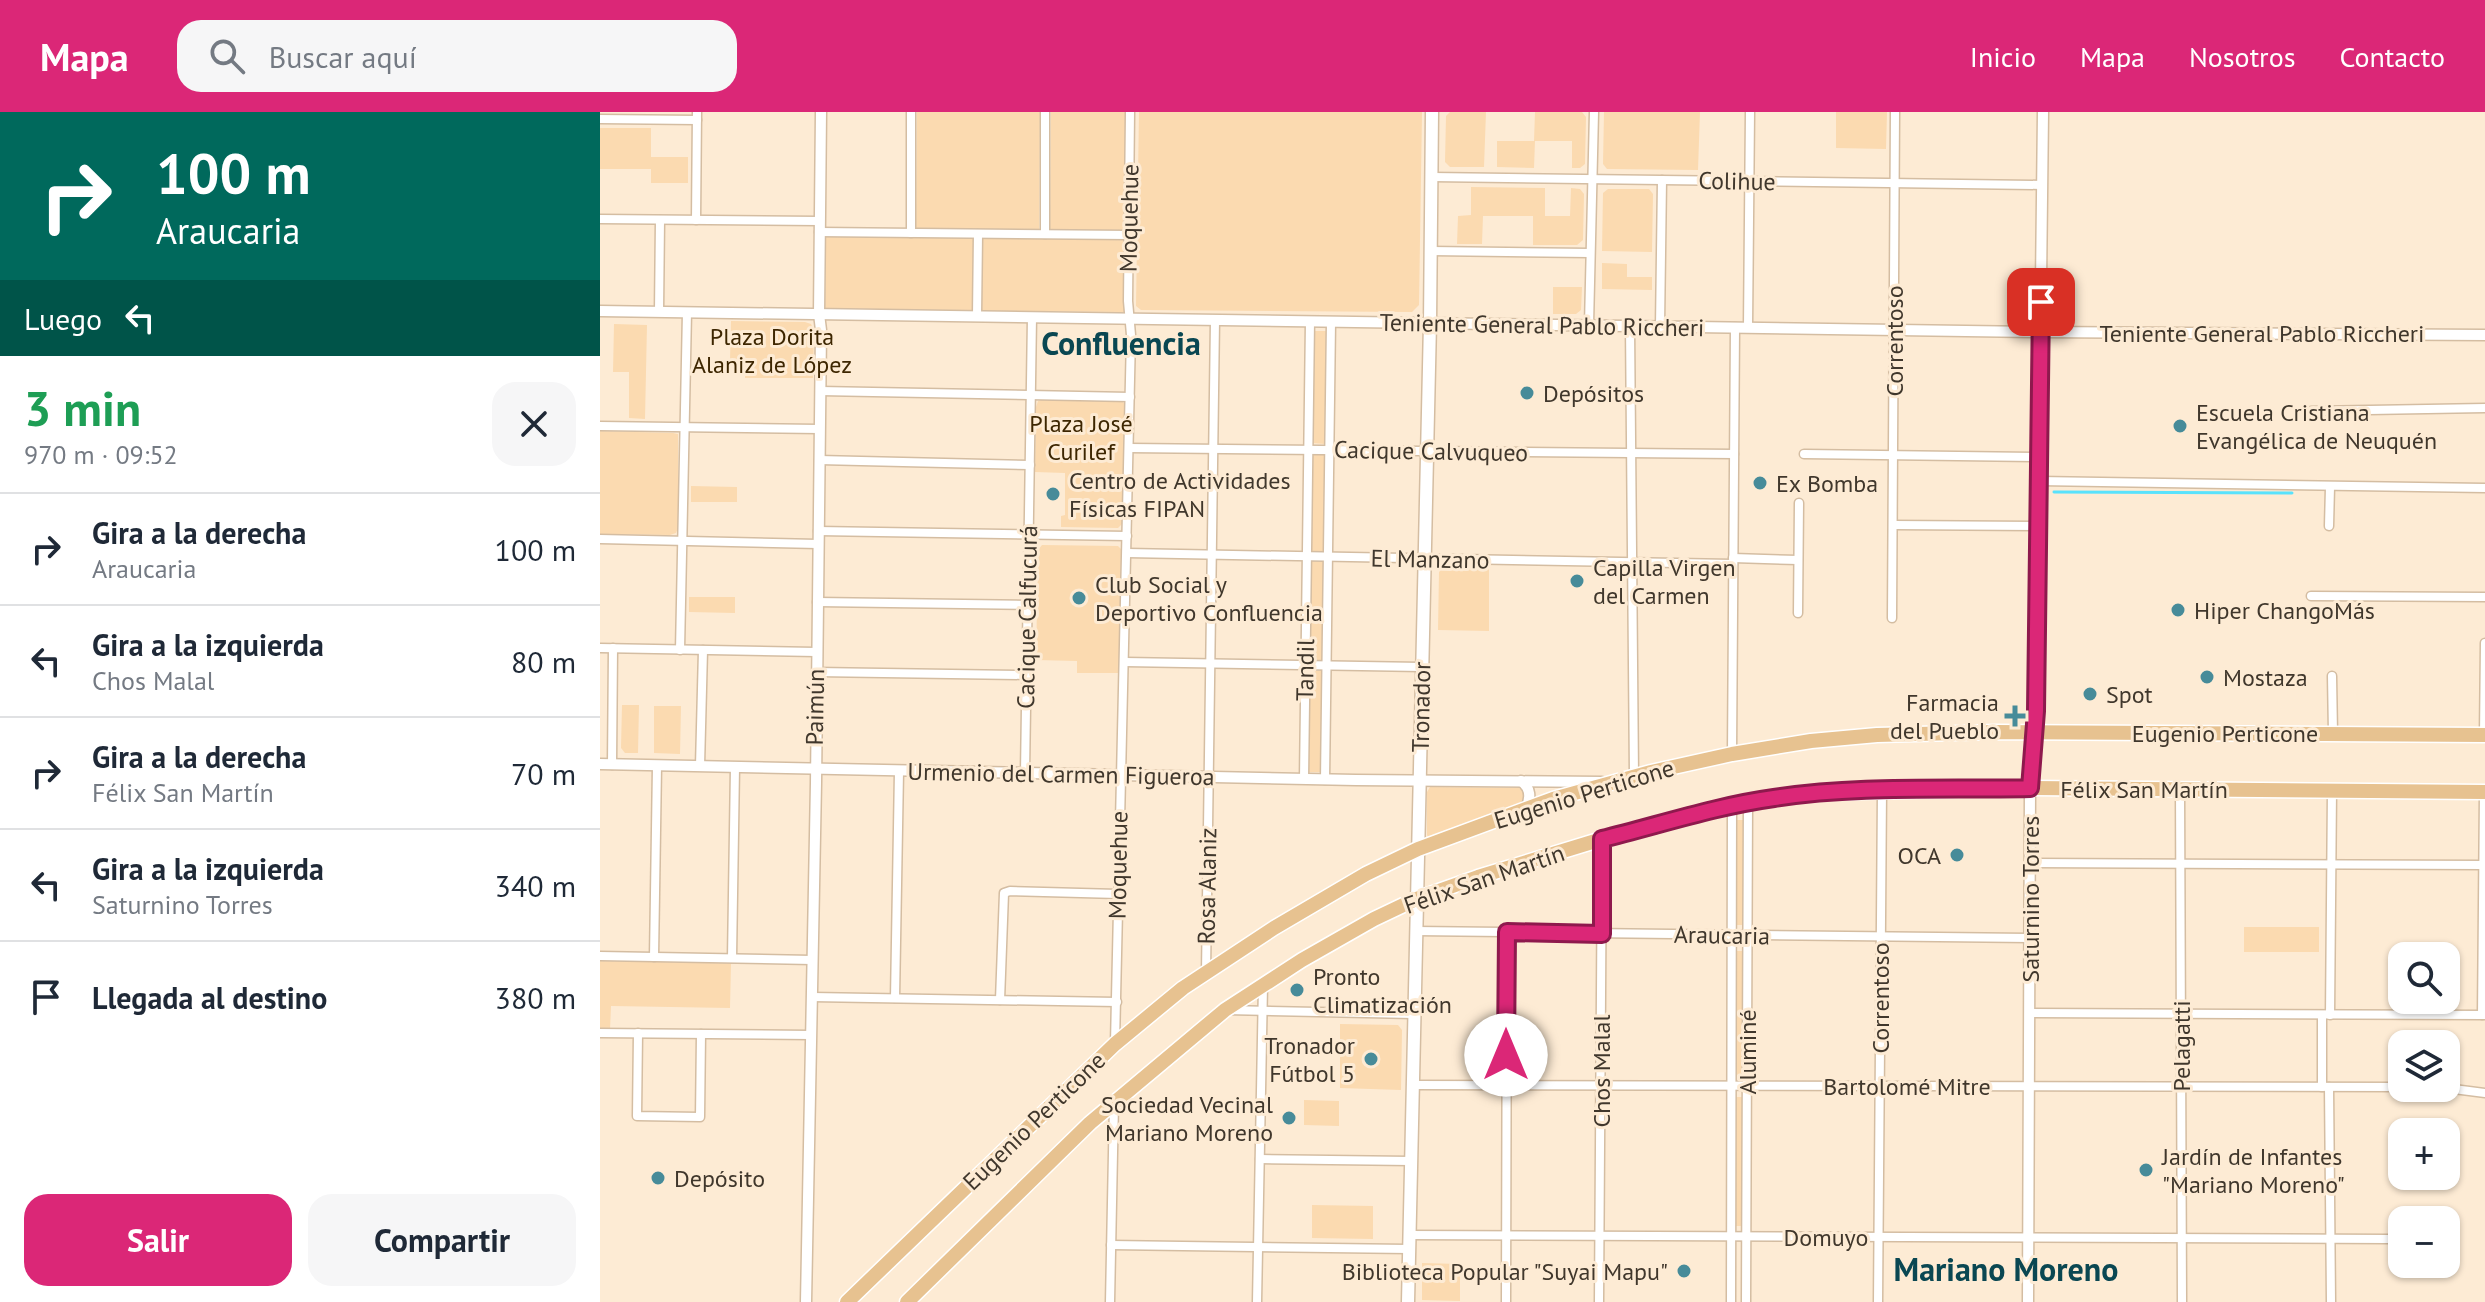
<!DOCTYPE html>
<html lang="es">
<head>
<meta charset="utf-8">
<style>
  body { margin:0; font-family:"PT Sans",sans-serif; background:#f6f6f7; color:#1f2937; height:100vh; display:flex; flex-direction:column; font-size:30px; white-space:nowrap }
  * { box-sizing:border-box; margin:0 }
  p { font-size:26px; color:#747a83 }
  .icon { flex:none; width:44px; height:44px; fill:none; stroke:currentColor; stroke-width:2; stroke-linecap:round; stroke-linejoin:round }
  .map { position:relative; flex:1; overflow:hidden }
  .details { display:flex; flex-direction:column; background:#fff; width:600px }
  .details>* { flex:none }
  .hud { background:#00695c; color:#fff; overflow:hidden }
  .fabs { position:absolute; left:1788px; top:830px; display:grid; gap:16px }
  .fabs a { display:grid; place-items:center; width:72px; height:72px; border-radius:16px; background:#fff; box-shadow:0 2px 6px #0004; font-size:40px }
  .pin { position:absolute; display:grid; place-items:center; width:68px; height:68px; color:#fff; margin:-34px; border-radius:16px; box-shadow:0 4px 12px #0006 }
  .me { position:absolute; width:88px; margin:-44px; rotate:0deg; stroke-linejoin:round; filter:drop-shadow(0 0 6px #0008) }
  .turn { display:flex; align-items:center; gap:28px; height:168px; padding:0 24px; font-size:36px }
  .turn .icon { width:104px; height:104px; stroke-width:2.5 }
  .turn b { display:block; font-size:56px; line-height:68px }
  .then { display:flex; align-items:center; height:76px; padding:0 24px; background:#0003; gap:16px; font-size:30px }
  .round { display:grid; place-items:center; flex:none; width:84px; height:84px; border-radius:24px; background:#f6f6f7 }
  .headline { display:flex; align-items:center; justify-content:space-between; height:136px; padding:0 24px }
  h1 { font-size:48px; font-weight:700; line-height:60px; color:#1e9e55 }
  .cta { display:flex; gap:16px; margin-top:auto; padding:16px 24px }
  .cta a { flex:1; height:92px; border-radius:24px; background:#db2777; color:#fff; font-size:32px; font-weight:700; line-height:92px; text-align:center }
  .cta a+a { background:#f6f6f7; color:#1f2937 }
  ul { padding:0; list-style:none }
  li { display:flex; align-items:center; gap:24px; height:112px; padding:0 24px; border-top:2px solid #e0e1e3 }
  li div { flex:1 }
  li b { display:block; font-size:30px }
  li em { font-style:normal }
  header { display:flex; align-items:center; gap:48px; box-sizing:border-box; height:112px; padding:0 40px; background:#db2777; color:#fff }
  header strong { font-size:38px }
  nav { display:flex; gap:44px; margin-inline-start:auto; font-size:28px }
  .search { width:560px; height:72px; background:#f6f6f7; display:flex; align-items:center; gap:20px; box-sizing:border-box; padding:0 28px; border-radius:24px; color:#747a83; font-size:30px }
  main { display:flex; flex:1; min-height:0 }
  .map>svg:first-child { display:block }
  .green { fill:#fbdab0 }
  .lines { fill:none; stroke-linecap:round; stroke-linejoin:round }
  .stream { stroke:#59e2fc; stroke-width:3 }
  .minor-casing { stroke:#d4bda2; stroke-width:11 }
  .tertiary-casing { stroke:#d4bda2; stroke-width:13 }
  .secondary-casing { stroke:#d4bda2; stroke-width:15 }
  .trunk-casing { stroke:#fff; stroke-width:17 }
  .minor { stroke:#fff; stroke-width:8 }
  .tertiary { stroke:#fff; stroke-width:10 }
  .secondary { stroke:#fff; stroke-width:12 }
  .trunk { stroke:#e7c290; stroke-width:14 }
  .route-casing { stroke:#8e194d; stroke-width:20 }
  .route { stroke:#db2777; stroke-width:14 }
  .poi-dot { fill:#478b99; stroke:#fdebd4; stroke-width:3 }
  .labels { text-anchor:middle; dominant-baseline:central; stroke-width:6; stroke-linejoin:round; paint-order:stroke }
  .street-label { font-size:24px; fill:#40372c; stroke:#fdebd4 }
  .park-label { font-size:24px; fill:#3d2601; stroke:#fdebd4 }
  .poi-label { font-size:24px; fill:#40372c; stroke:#fdebd4; text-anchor:start }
  .district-label { font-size:32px; font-weight:bold; fill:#0a4752; stroke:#fdebd4 }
</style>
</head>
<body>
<header>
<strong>Mapa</strong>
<div class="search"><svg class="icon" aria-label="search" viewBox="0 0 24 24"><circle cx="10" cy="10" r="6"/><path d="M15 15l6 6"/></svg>Buscar aquí</div>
<nav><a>Inicio</a><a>Mapa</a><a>Nosotros</a><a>Contacto</a></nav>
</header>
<main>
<section class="details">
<div class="hud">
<div class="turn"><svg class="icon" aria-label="right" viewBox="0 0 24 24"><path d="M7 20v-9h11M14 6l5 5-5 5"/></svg><div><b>100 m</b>Araucaria</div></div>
<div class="then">Luego<svg class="icon" aria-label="left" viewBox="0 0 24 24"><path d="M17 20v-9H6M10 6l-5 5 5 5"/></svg></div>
</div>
<div class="headline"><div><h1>3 min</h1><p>970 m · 09:52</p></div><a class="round"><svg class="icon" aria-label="close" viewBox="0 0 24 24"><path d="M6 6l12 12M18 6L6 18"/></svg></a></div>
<ul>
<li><svg class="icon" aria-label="right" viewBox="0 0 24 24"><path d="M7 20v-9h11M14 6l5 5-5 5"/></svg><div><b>Gira a la derecha</b><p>Araucaria</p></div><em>100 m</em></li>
<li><svg class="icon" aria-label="left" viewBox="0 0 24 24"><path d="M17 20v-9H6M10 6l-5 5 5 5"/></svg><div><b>Gira a la izquierda</b><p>Chos Malal</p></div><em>80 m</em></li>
<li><svg class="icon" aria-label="right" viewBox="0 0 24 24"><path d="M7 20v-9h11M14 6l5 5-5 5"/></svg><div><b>Gira a la derecha</b><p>Félix San Martín</p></div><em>70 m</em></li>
<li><svg class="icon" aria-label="left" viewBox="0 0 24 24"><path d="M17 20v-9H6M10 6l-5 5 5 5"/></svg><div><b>Gira a la izquierda</b><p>Saturnino Torres</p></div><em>340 m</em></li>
<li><svg class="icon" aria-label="arrive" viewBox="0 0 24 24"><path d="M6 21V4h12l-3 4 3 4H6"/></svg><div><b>Llegada al destino</b></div><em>380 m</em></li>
</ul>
<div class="cta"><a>Salir</a><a>Compartir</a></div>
</section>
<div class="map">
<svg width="1885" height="1190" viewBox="0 0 1885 1190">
  <rect width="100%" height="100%" fill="#fdebd4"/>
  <g class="green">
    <polygon points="317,0 440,0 439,118 316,117"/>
    <polygon points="451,0 526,0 525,119 450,118"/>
    <polygon points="539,0 822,0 819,193 812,200 541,198 536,194"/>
    <polygon points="850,0 886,0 884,55 850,55 845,50 846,4"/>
    <polygon points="935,0 982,0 986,5 985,52 980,56 972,56 972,29 935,29 934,56 897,55 897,29 934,29"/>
    <polygon points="1004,0 1100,0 1098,58 1007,57 1003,52"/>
    <polygon points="1236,0 1287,0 1286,37 1236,36"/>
    <polygon points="0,16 51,16 51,45 88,45 88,71 51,71 51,57 0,57"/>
    <polygon points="871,75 945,76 945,104 970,104 971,76 980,77 984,82 983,128 977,133 933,133 933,104 883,104 882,132 857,132 858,104 871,103"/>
    <polygon points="1008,77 1049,77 1053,82 1052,140 1002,139 1003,81"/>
    <polygon points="226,123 375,126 373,199 225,196"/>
    <polygon points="382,126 525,128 524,200 381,199"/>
    <polygon points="1002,151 1027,152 1027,165 1052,165 1052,178 1002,177"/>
    <polygon points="953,175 982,175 981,198 976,202 953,202"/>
    <polygon points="131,209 205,210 211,212 214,219 213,266 145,266 145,248 130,248"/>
    <polygon points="14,212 47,213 45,307 29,306 29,260 13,260"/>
    <polygon points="714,219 728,219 725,332 712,331"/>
    <polygon points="444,287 519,288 526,292 526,361 522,362 522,412 518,416 461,415 461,404 465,403 465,361 435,360 436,295 438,289"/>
    <polygon points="0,319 73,321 78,322 78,416 76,421 70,423 0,422"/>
    <polygon points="712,342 725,343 724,441 710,441"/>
    <polygon points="91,374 137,375 137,390 91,390"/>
    <polygon points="442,433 518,434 521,437 519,561 477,561 477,549 436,548 438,438"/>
    <polygon points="710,449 724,450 722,548 709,548"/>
    <polygon points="844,455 889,456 889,519 838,518 839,460"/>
    <polygon points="89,485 135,485 135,501 89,500"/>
    <polygon points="709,559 722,559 721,660 707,660"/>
    <polygon points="22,593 39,593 38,641 25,641 21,636"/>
    <polygon points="54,594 81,594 80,642 54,641"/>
    <polygon points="830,675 919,676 923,678 926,684 923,692 829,727 827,723 827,680"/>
    <polygon points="1136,708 1144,708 1143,813 1135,813"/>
    <rect x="1644" y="815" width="75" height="25"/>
    <rect x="1137" y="839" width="7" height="124"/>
    <polygon points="0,849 131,851 130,896 11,894 10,918 0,918"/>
    <polygon points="740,912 798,913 802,918 801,978 740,976"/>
    <rect x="1136" y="985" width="7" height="129"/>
    <polygon points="704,988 739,989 739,1014 704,1013"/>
    <polygon points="712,1093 773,1094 773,1127 712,1126"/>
    <polygon points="822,1151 860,1152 860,1189 822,1188"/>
  </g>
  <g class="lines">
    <polyline class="stream" points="1454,380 1692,381"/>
    <g class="minor-casing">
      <g id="minor">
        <polyline points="0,7 97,8"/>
        <polyline points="832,65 1442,73"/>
        <polyline points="0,107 219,109"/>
        <polyline points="96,108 97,0"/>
        <polyline points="219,120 529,123"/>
        <polyline points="311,121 311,0"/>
        <polyline points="445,122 445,0"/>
        <polyline points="831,139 990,141"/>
        <polyline points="59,200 60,108"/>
        <polyline points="377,204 378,122"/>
        <polyline points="989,213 994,0"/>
        <polyline points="1030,214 1034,665"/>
        <polyline points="1060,214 1062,68"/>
        <polyline points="1148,215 1150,0"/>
        <polyline points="220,279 530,285"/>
        <polyline points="1711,299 1885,296"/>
        <polyline points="0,314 219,317"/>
        <polyline points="529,336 1134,342"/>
        <polyline points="1204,342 1439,345"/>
        <polyline points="219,348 430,353"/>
        <polyline points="1439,369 1885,376"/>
        <polyline points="1294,413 1438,414"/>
        <polyline points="1729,414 1730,375"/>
        <polyline points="218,419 527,424"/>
        <polyline points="0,427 218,432"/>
        <polyline points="527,441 1133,452"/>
        <polyline points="1133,446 1198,448"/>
        <polyline points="1711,484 1885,485"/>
        <polyline points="217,490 428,493"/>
        <polyline points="1198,501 1199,391"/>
        <polyline points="1292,506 1295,0"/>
        <polyline points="0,536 216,540"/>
        <polyline points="80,538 87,200"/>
        <polyline points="525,550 822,555"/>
        <polyline points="216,560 426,563"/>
        <polyline points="1732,564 1733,622"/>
        <polyline points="1884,623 1885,531"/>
        <polyline points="1132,642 1135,215"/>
        <polyline points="12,653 13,536"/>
        <polyline points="100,654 103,538"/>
        <polyline points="425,661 432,205"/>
        <polyline points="704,667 710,209"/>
        <polyline points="725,668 731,210"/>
        <polyline points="1580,677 1582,1190"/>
        <polyline points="1430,751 1885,753"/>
        <polyline points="815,819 1430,826"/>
        <polyline points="0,844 212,848"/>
        <polyline points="54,845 57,654"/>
        <polyline points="132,846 135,655"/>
        <polyline points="606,861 615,208"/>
        <polyline points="212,885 517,890"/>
        <polyline points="295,886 299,659"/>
        <polyline points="400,888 404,781 410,779 518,782"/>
        <polyline points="626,898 813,902"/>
        <polyline points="1430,901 1885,903"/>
        <polyline points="1730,903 1732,678"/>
        <polyline points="1882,903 1884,680"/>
        <polyline points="0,921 211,923"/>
        <polyline points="38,921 37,1004 100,1005 101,922"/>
        <polyline points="515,931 531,223 528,189 530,0"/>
        <polyline points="812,973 1802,975"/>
        <polyline points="1722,975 1722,903"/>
        <polyline points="1729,975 1731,1190"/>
        <polyline points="1846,976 1885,981"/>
        <polyline points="660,1047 811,1049"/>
        <polyline points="809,1123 1788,1127"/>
        <polyline points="511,1133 809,1137"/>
        <polyline points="510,1190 514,991"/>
        <polyline points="657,1190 663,873"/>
        <polyline points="906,1190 907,820"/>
        <polyline points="999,1190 1002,727"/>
        <polyline points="1131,1190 1132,693"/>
        <polyline points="1146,1190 1148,690"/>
        <polyline points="1278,1190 1282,679"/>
      </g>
    </g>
    <g class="tertiary-casing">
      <g id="tertiary">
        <polyline points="0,199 1441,220 1885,223"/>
        <polyline points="0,652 756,668 1002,670"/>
        <path d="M 921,669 C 931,676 931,686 926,696"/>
        <polyline points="206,1190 216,671 221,218 219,202 221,0"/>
        <polyline points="1428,1190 1430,676 1436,599 1443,0"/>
      </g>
    </g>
    <g class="secondary-casing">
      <polyline id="secondary" points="808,1190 830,211 832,0"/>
    </g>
    <g class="trunk-casing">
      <g id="trunk">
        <polyline points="247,1190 515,932 583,876 674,816 766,762 818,737 953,687 1051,660 1132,642 1211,629 1277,623 1396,620 1885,623"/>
        <polyline points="307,1190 490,1011 625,898 702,848 774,807 816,787 878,765 1002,727 1132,693 1214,681 1430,676 1885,680"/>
      </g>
    </g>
    <use href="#minor" class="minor"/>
    <use href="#tertiary" class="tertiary"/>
    <use href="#secondary" class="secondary"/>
    <use href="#trunk" class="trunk"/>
  </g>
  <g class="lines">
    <g class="route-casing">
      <path id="route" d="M 906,943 L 907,820 L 1002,822 L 1002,727 C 1059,713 1116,694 1174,686 C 1258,673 1346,678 1430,676 L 1436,599 L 1441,190"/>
    </g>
    <use href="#route" class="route"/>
  </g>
  <g class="poi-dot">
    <circle cx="927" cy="281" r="8"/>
    <circle cx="1580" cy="314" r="8"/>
    <circle cx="1160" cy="371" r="8"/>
    <circle cx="453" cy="382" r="8"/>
    <circle cx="977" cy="469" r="8"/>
    <circle cx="479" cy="486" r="8"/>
    <circle cx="1578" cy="498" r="8"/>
    <circle cx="1607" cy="565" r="8"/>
    <circle cx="1490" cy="582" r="8"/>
    <path d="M1411 592h8v8h8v8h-8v8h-8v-8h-8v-8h8z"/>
    <circle cx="1357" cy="743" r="8"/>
    <circle cx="697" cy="878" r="8"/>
    <circle cx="771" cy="947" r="8"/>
    <circle cx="689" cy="1006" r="8"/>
    <circle cx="1546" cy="1058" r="8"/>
    <circle cx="58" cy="1066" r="8"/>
    <circle cx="1084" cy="1159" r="8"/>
  </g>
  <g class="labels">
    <g class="street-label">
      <text transform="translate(1137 69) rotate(1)">Colihue</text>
      <text transform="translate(529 106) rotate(-89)">Moquehue</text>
      <text transform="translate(942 213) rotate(1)">Teniente General Pablo Riccheri</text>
      <text x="1662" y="221">Teniente General Pablo Riccheri</text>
      <text transform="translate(1294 229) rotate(-90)">Correntoso</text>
      <text transform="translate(831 339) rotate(1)">Cacique Calvuqueo</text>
      <text transform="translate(830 447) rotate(1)">El Manzano</text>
      <text transform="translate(427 505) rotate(-89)">Cacique Calfucurá</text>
      <text transform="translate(705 558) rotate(-89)">Tandil</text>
      <text transform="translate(215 595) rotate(-89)">Paimún</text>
      <text transform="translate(821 595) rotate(-89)">Tronador</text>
      <text x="1625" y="621">Eugenio Perticone</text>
      <text transform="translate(461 662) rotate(1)">Urmenio del Carmen Figueroa</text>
      <text x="1544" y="677">Félix San Martín</text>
      <text transform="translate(984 682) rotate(-17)">Eugenio Perticone</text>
      <text transform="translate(518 753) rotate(-89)">Moquehue</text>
      <text transform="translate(884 767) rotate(-19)">Félix San Martín</text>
      <text transform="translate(607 774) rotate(-89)">Rosa Alaniz</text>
      <text transform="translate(1430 787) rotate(-90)">Saturnino Torres</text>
      <text transform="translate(1122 823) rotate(1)">Araucaria</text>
      <text transform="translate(1280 886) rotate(-90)">Correntoso</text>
      <text transform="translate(1581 934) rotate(-90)">Pelagatti</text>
      <text transform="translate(1147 940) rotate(-90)">Aluminé</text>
      <text transform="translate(1001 959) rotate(-90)">Chos Malal</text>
      <text x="1307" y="974">Bartolomé Mitre</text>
      <text transform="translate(434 1009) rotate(-44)">Eugenio Perticone</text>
      <text x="1226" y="1125">Domuyo</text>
    </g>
    <g class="park-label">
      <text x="172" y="224">Plaza Dorita<tspan x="172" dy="28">Alaniz de López</tspan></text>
      <text x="481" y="311">Plaza José<tspan x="481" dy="28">Curilef</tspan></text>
    </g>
    <g class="poi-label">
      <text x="943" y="281">Depósitos</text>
      <text x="1596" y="300">Escuela Cristiana<tspan x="1596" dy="28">Evangélica de Neuquén</tspan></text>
      <text x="469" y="368">Centro de Actividades<tspan x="469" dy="28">Físicas FIPAN</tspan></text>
      <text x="1176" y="371">Ex Bomba</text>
      <text x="993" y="455">Capilla Virgen<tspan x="993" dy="28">del Carmen</tspan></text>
      <text x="495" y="472">Club Social y<tspan x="495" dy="28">Deportivo Confluencia</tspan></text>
      <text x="1594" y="498">Hiper ChangoMás</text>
      <text x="1623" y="565">Mostaza</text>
      <text x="1506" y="582">Spot</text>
      <text x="1399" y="590" text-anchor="end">Farmacia<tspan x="1399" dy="28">del Pueblo</tspan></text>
      <text x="1341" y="743" text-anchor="end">OCA</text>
      <text x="713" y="864">Pronto<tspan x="713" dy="28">Climatización</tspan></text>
      <text x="755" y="933" text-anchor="end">Tronador<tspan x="755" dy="28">Fútbol 5</tspan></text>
      <text x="673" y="992" text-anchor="end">Sociedad Vecinal<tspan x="673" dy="28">Mariano Moreno</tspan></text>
      <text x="1562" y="1044">Jardín de Infantes<tspan x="1562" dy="28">"Mariano Moreno"</tspan></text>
      <text x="74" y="1066">Depósito</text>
      <text x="1068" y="1159" text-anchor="end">Biblioteca Popular "Suyai Mapu"</text>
    </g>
    <g class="district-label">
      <text x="521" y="231">Confluencia</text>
      <text x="1406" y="1157">Mariano Moreno</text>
    </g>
  </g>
</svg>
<div class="fabs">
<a><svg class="icon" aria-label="search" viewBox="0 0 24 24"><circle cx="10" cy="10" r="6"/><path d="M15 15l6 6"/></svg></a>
<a><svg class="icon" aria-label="layers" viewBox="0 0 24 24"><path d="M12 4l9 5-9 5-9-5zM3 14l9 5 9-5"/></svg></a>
<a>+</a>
<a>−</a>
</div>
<div class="pin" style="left:1441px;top:190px;background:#d93025"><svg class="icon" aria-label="arrive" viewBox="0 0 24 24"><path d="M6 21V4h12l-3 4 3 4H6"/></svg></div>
<svg class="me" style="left:906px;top:943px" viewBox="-20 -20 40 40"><circle r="19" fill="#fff"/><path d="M0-13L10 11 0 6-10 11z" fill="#db2777"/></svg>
</div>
</main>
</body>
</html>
